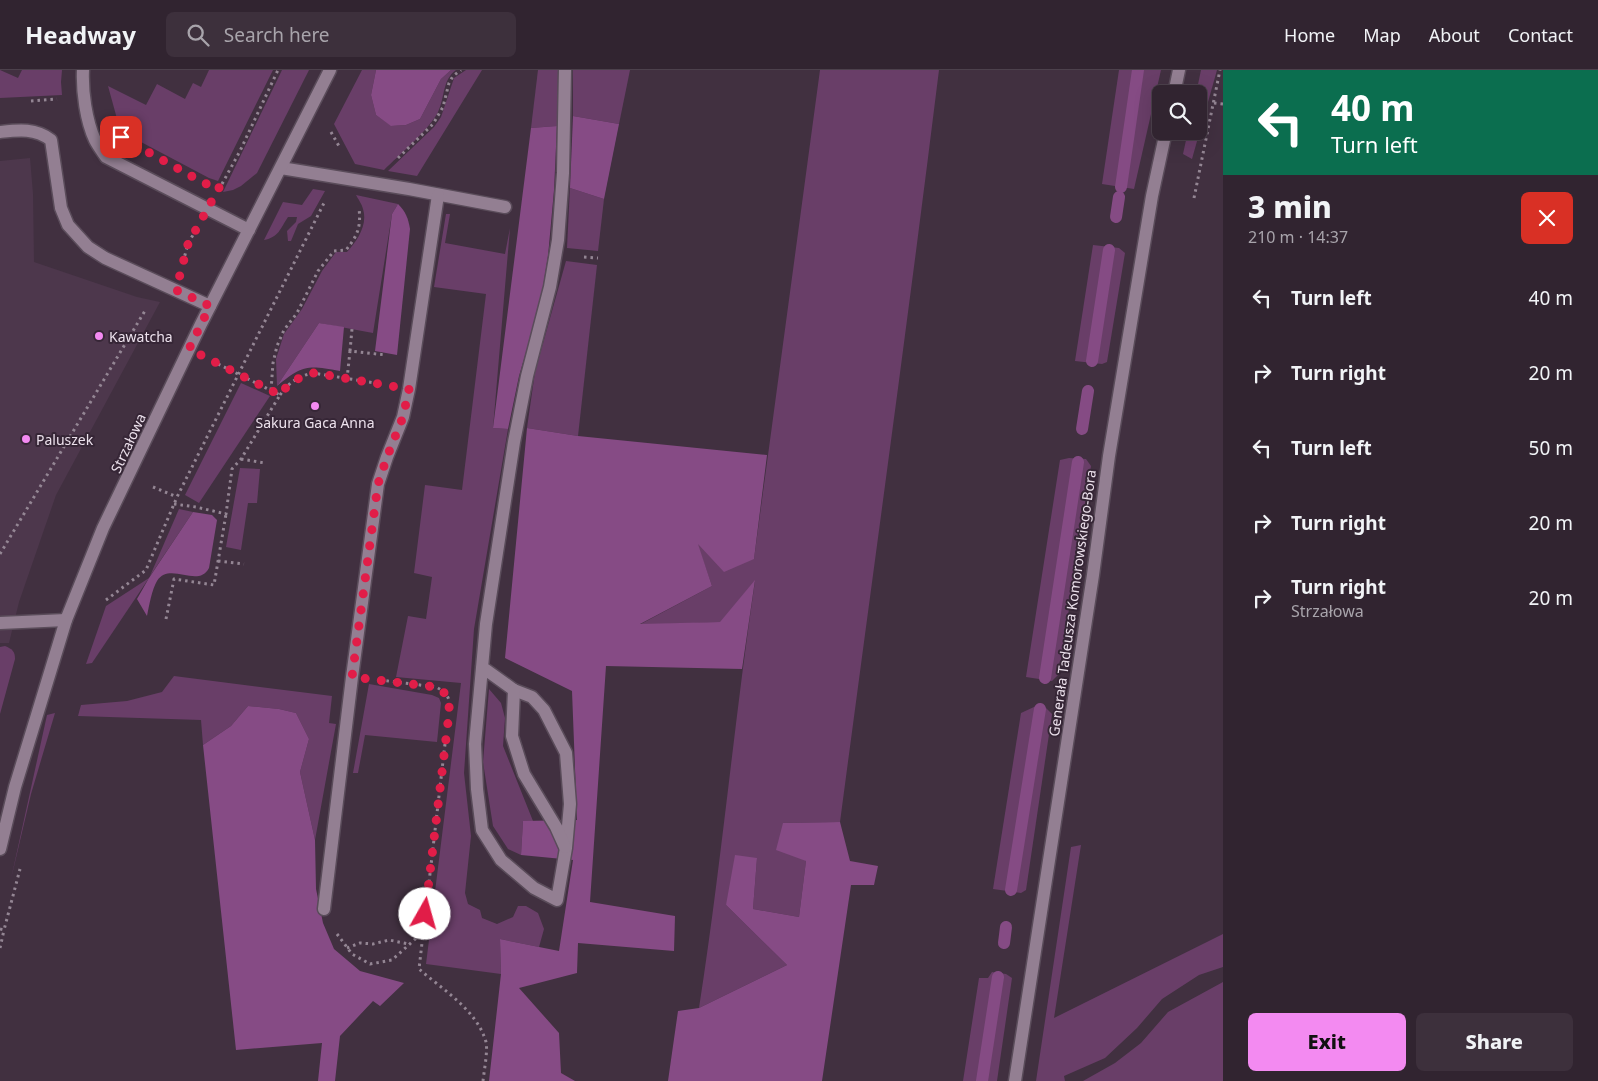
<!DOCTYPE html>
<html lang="en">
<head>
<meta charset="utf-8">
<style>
  body { margin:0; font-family:"Noto Sans",sans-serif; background:#3d303c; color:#f1f3f6; height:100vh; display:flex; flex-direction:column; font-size:19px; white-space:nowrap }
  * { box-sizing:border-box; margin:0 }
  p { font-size:16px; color:#a8a4ab }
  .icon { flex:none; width:28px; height:28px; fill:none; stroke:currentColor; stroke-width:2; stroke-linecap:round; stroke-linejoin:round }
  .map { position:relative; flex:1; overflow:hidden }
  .panel { display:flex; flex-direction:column; background:#312430; width:375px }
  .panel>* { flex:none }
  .guide { background:#0b6e4f; color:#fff; overflow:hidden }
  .controls { position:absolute; left:1152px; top:15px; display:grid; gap:10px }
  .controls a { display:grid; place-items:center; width:55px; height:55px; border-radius:8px; background:#312430; box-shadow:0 5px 20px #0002,0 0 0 1px #4c414c; font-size:25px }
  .pin { position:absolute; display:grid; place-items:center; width:42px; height:42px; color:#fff; margin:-21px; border-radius:10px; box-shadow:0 2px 8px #0006 }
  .me { position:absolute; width:55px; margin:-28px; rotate:7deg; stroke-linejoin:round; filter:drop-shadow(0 0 4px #0008) }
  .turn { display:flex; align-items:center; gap:18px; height:105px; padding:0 25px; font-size:22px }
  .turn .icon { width:65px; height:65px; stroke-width:2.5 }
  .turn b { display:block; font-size:35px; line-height:42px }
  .round { display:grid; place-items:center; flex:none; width:52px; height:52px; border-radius:8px; background:#3d303c }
  .summary { display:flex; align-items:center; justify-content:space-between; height:85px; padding:0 25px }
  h1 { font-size:30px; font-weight:800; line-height:38px }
  .button { display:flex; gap:10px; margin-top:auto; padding:10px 25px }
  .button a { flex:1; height:58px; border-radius:8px; background:#f38af1; color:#111; font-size:20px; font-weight:800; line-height:58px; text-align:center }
  .button a+a { background:#3d303c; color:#f1f3f6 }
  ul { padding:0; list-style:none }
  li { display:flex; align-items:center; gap:15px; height:75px; padding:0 25px }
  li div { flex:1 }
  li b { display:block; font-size:19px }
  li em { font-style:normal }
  header { display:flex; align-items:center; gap:30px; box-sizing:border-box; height:70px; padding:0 25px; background:#312430; border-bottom:1px solid #4c414c }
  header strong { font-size:24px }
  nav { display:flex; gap:28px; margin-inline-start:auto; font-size:18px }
  .search { width:350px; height:45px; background:#3d303c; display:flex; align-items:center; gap:12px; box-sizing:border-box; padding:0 18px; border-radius:8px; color:#a8a4ab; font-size:19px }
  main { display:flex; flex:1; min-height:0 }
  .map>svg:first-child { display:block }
  .built { fill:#4d374c }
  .green { fill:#693e68 }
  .forest { fill:#864b85 }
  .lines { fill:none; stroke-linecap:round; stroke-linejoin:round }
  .stream { stroke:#854b84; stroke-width:12 }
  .street-casing { stroke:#5a4c5a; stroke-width:15 }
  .path { stroke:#948694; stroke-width:3; stroke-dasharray:2.5 4; stroke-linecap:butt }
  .street { stroke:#937f92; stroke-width:12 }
  .route { stroke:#e11d48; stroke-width:9; stroke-dasharray:0 16.2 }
  .poi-dot { fill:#f38af1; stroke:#362636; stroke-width:2 }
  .labels { text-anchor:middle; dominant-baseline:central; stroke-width:4; stroke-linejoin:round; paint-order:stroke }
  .poi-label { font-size:14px; fill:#ece1ec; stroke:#362636; text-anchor:start }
  .street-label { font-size:14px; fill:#ece1ec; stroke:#362636 }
</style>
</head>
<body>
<header>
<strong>Headway</strong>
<div class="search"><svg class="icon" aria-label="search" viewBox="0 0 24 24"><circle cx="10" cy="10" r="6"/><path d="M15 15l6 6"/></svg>Search here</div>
<nav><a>Home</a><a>Map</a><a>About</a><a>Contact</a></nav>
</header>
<main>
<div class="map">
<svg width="1223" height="1011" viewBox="0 0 1223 1011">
  <rect width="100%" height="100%" fill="#413040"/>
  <polygon class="built" points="30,88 33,124 34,192 137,227 160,232 56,425 19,532 9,573 0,573 0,91"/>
  <g class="green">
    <polygon points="0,0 18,8 22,0 62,0 61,12 62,25 0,28"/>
    <polygon points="209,0 273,0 218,111 209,108 124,63 119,56 108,16 146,35 157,14 185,29 193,13 201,17"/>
    <polygon points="282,0 309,0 257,103 241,116 233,120 223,122"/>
    <path d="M 362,0 L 376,0 L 371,25 L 376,45 L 392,56 L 406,55 L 420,49 L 441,9 L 451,0 L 456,0 C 442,10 445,28 438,42 C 429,60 399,85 384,100 L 355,94 L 334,54 Z"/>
    <polygon points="466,0 482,0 417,106 388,101 434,57 441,47 454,8"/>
    <polygon points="538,0 558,0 557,56 531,58"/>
    <polygon points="573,0 630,0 619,54 573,46"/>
    <path d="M 820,0 L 939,0 C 908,251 873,502 840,752 L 783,753 L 806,791 L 799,847 L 753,839 L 757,788 L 726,835 L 787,895 L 699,938 C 721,797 734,653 755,511 L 721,552 L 639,555 L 712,516 L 697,473 L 754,489 Z"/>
    <polygon points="1119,0 1161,0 1134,119 1102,114"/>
    <polygon points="1201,0 1217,0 1192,89 1183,84 1188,61 1199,61 1199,24 1196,24"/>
    <polygon points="570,118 604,129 598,181 567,178"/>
    <path d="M 313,119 L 325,121 L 311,146 L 298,154 L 291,171 L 288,171 L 287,161 L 296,152 L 297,147 L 288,147 C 280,159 279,167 264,170 L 283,132 L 302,135 Z"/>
    <path d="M 356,125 L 398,134 L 392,144 L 373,263 L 319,253 L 277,316 L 276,289 L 284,264 L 302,239 L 322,201 L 336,182 L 347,182 C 357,171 368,155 363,139 C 362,134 358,129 356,125 Z"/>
    <polygon points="446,144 450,144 445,173 505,184 510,158 493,358 508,359 474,559 464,703 471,766 465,823 468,834 480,840 482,848 497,854 513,847 518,836 526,836 538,843 544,859 539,877 500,869 501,904 426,894 461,613 396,607 408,546 426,549 432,507 414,503 425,415 462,420 486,224 434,217"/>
    <polygon points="1093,175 1119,178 1125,183 1107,292 1102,294 1075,291"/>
    <polygon points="566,191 597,195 578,366 527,358 535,302"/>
    <polygon points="241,313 270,326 199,433 185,425"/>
    <polygon points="1069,388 1086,389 1091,396 1059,604 1052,611 1026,607 1060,390"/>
    <polygon points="240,398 260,399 257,433 248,433 241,480 226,477"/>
    <polygon points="179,439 193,442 150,506"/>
    <polygon points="149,508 92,593 86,594 106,536"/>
    <path d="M 5,576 C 12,579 15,581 15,589 L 0,644 L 0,577 Z"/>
    <polygon points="174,606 332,626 329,653 336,654 315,770 300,702 309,669 296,643 279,639 248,636 231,656 203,675 201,650 78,646 81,635 127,631 162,622"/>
    <polygon points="369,614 432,625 439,628 441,633 437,672 365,665 358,703 353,703"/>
    <polygon points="489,619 501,633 505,648 503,676 533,751 523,751 521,785 508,779 493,756 483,692"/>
    <polygon points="1034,637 1046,638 1052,644 1026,820 1021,823 993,819 1021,643"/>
    <polygon points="55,643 31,724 11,809 47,645"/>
    <polygon points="1081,775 1054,948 1223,864 1223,897 1199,905 1162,929 1137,958 1105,988 1064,1006 1065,1011 1036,1011 1071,777"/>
    <polygon points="992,902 1006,904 1012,908 997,1011 963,1011 979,908 988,908"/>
    <polygon points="1223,912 1223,1011 1083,1011 1115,993 1141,973 1168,942"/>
  </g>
  <g class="forest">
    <polygon points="376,0 451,0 441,9 420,49 406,55 391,56 376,45 371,25"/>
    <polygon points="573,46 619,54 604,129 570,118"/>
    <polygon points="557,56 554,120 548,186 540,235 519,306 508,359 493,358 531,58"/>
    <path d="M 398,134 C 406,142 408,148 410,159 L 397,285 L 375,281 L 392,144 Z"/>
    <path d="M 319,253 L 344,257 L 340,301 C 307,295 303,295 277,316 Z"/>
    <polygon points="527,358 578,366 767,385 754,489 724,502 698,474 712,516 640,554 720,552 755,510 742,599 606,596 590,832 675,846 674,881 578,873 577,903 519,918 559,963 561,1003 575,1011 489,1011 501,904 500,869 559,881 573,790 521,785 523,751 577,750 572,621 505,588"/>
    <path d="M 193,442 L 212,445 L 217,450 L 209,498 C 198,519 170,491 157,511 C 152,519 149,536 147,546 L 137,529 L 149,508 Z"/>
    <polygon points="248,636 279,639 296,643 309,669 300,702 315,770 316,819 323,853 334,879 360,901 404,913 380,936 373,931 340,966 335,1011 318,1011 322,973 236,980 203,675 231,656"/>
    <polygon points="840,752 850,791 878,796 874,815 851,815 822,1011 668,1011 678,941 699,938 787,895 726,835 735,785 757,788 753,839 799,847 806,791 776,780 783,753"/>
  </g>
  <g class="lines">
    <g class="stream">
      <polyline points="1121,117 1138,0"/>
      <polyline points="1116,147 1119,127"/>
      <polyline points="1092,291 1109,180"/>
      <polyline points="1082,359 1088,321"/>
      <polyline points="1045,608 1078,392"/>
      <polyline points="1011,820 1040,639"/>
      <polyline points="1004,873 1006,857"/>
      <polyline points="982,1011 998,907"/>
    </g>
    <g class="street-casing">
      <g id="street">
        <path d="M 83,0 C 82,21 86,51 95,70 C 98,76 102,81 106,87 L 249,160"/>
        <polyline points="1174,24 1179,0"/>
        <path d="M 0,62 C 19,60 35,58 51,70 L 61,138 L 68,155 L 88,177 L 105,188 L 210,236"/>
        <polyline points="281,98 409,119 505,137"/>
        <polyline points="0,553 66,550"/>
        <polyline points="482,597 514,620 532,627 544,640 566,683 570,734 566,778 557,830 534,818 501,790 482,760 477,719 475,674 486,554 514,372 527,306 550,217 558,170 563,103 565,0"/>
        <polyline points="514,620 512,666 524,704 556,757 565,777"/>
        <polyline points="0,779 15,717 66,550 103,458 201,254 330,0"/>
        <polyline points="324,839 352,607 378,414 387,387 403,347 409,319 438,125"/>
        <polyline points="1015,1011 1093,505 1109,386 1152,126 1166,61"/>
      </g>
    </g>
    <g class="path">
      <polyline points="31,31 57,29"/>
      <polyline points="1214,33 1223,34"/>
      <polyline points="331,62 340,78"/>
      <polyline points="398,88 433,54 443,37 449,13 453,6 461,0"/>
      <polyline points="222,114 240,81 278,0"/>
      <polyline points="1194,128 1220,0"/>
      <polyline points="584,187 598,188"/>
      <polyline points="183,192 188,174 194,163"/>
      <polyline points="350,281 352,259"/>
      <polyline points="347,309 350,281 386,285"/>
      <path d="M 271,320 L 273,293 L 277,276 L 284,260 L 297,243 L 318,201 L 334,181 L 346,180 C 358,165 361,157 359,138"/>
      <path d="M 280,325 C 289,312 299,306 313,303 L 381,314"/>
      <polyline points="241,389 265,393"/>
      <polyline points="153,417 177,427"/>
      <polyline points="174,434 196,437 226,444 232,399 241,389 280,325 214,292"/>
      <polyline points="0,484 146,239"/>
      <polyline points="218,491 244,494"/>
      <polyline points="106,530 146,500 177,427 324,133"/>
      <polyline points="166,549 174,509 214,515 226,444"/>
      <path d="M 380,610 L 436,617 C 442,620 448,624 449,631"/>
      <path d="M 445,674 L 419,899 C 443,920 477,940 486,972 C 488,981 484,1001 483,1011"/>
      <polyline points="0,859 4,860 20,799"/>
      <polyline points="337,864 352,884 370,894 392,890 422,863"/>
      <polyline points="0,878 4,860"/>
      <polyline points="347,878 360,873 373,874 389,870 409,874"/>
    </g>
    <use href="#street" class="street"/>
  </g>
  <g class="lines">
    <path class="route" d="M 121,67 L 204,113 L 213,116 L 220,116 L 188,174 L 176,220 L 210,236 L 189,279 L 280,325 C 289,312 299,307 314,303 L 409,319 L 403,347 L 387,387 L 378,414 L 352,607 L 436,617 C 453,626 449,636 448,652 L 425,844"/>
  </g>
  <g class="poi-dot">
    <circle cx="99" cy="266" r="5"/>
    <circle cx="315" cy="336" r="5"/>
    <circle cx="26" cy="369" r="5"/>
  </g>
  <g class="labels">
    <g class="poi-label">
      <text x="109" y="266">Kawatcha</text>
      <text x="315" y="352" text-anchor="middle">Sakura Gaca Anna</text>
      <text x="36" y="369">Paluszek</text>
    </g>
    <g class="street-label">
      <text transform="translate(128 373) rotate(-65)">Strzałowa</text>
      <text transform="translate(1072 533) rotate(-82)">Generała Tadeusza Komorowskiego-Bora</text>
    </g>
  </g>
</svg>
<div class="controls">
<a><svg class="icon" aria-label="search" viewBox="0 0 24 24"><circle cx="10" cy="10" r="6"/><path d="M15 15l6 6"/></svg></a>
</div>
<div class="pin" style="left:121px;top:67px;background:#d93025"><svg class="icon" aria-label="arrive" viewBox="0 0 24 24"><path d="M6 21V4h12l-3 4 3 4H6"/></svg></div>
<svg class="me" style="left:425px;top:844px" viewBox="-20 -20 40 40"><circle r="19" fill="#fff"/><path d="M0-13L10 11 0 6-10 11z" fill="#e11d48"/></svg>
</div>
<section class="panel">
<div class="guide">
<div class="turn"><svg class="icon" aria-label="left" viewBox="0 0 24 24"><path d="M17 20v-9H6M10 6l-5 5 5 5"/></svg><div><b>40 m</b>Turn left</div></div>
</div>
<div class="summary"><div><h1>3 min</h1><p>210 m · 14:37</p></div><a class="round" style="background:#d93025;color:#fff"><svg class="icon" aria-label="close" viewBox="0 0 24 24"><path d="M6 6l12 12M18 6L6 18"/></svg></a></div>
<ul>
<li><svg class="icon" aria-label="left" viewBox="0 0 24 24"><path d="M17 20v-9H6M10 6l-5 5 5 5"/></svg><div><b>Turn left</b></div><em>40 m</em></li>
<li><svg class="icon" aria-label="right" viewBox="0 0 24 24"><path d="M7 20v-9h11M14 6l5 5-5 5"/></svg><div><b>Turn right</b></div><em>20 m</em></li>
<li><svg class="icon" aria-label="left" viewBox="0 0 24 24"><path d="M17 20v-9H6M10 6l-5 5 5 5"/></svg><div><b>Turn left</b></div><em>50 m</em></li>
<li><svg class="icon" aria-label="right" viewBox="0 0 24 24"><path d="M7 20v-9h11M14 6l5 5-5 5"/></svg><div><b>Turn right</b></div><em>20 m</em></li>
<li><svg class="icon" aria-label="right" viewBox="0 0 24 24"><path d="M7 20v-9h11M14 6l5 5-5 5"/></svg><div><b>Turn right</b><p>Strzałowa</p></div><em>20 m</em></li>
</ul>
<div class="button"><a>Exit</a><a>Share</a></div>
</section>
</main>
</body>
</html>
